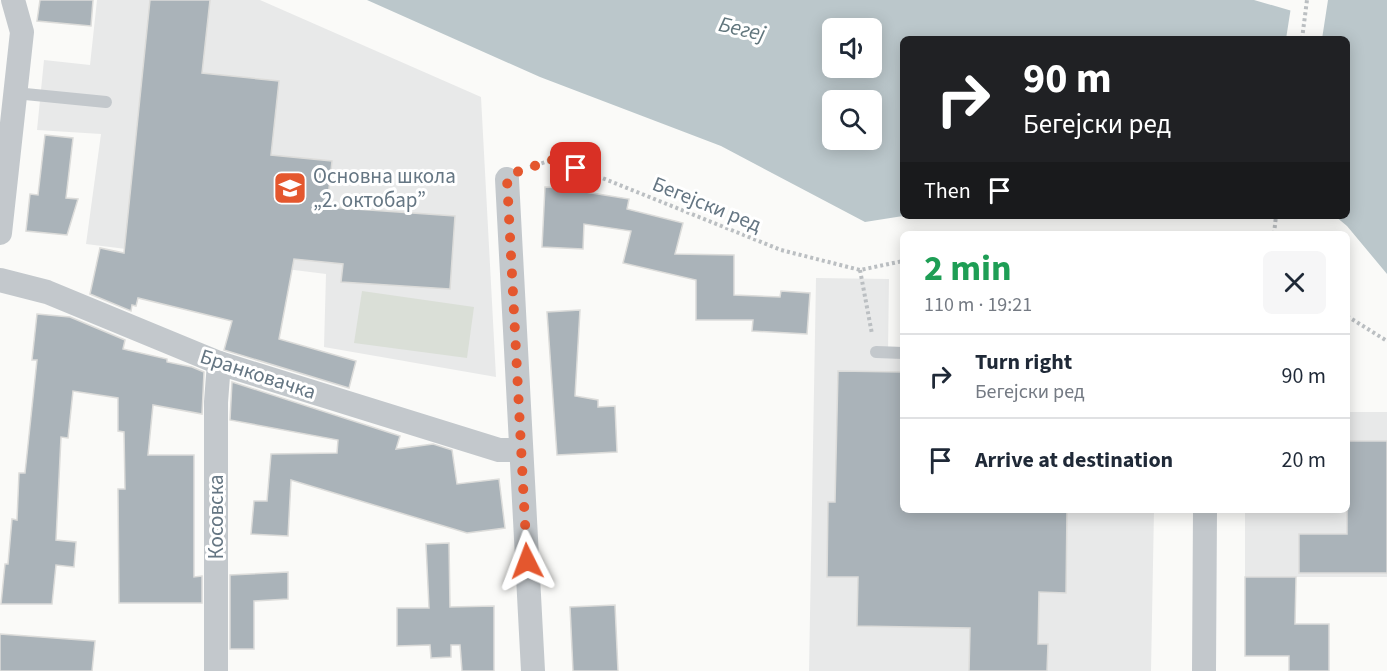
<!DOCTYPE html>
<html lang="en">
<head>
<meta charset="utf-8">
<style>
  body { margin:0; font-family:"Source Sans 3",sans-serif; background:#f6f6f7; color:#1f2937; height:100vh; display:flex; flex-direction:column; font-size:22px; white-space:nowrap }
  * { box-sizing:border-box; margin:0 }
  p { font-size:20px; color:#747a83 }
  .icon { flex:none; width:33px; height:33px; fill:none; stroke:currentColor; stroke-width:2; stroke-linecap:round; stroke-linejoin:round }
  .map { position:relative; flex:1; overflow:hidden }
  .details { position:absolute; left:900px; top:231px; width:450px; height:282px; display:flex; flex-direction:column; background:#fff; border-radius:9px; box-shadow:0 3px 15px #0003 }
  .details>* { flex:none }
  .top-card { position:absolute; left:900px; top:36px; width:450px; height:183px; border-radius:9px; box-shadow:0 3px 15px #0003; background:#202124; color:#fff; overflow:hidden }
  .tools { position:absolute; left:822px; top:18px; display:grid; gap:12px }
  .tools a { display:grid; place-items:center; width:60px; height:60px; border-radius:9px; background:#fff; box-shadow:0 3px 15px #0003; font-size:30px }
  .pin { position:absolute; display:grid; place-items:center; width:51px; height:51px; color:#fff; margin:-26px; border-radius:12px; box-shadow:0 3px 9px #0006 }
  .me { position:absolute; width:66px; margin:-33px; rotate:357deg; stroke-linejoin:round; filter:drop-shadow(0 0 4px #0008) }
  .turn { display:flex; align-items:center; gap:21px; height:126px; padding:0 24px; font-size:27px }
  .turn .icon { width:78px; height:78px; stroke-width:2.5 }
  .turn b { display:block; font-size:42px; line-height:51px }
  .then { display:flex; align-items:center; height:57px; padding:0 24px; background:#0003; gap:12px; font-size:22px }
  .round { display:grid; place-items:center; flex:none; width:63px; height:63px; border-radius:9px; background:#f6f6f7 }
  .head { display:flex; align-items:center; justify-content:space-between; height:102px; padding:0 24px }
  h1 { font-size:36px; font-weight:700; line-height:45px; color:#1e9e55 }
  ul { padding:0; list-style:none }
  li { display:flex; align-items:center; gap:18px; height:84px; padding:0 24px; border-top:2px solid #e0e1e3 }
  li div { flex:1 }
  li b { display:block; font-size:22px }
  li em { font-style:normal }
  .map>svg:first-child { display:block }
  .built { fill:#e8e9e9 }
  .green { fill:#dadfd7 }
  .water { fill:#bbc7cb; fill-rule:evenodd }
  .pier { fill:#fafaf8 }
  .building { fill:#aab3b9; stroke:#dcdcda; stroke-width:1.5 }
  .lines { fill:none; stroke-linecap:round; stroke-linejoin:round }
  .path { stroke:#bbbfc2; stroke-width:4; stroke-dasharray:3 3; stroke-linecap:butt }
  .lane { stroke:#c3c8cc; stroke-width:12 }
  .street { stroke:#c3c8cc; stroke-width:24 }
  .route { stroke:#e4572e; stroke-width:10; stroke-dasharray:0 18 }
  .labels { text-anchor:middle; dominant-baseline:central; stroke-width:6; stroke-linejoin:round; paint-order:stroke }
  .poi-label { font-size:21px; fill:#657683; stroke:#fff; text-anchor:start }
  .street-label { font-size:21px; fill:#657683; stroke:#fff }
  .water-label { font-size:22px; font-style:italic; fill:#60757c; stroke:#fff }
</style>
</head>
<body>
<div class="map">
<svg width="1387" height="671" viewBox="0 0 1387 671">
  <rect width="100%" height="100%" fill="#fafaf8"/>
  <g class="built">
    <polygon points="97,0 260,0 481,97 496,377 324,347 326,274 86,244 101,134 37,130 44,60 90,65"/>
    <polygon points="816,278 889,279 888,353 903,353 903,510 1154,510 1151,671 809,671"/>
    <polygon points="1347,412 1387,412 1387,577 1245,577 1245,510 1347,510"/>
  </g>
  <polygon class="green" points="362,291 474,307 467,358 354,343"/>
  <path class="water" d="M 367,0 L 1254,0 L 1299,13 L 1324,0 L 1387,0 L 1387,274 L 1347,226 L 1335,216 L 1347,216 L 1347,39 L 903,39 L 903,216 L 865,222 L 721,146 L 540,77 ZM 832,28 L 872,28 L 872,68 L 832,68 ZM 832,100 L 872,100 L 872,140 L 832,140 Z"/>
  <polygon class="pier" points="1317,0 1328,0 1322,39 1286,39 1291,7 1299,10"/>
  <g class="building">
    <polygon points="40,0 93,0 91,26 37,21"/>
    <polygon points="150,0 210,0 202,73 279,81 271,155 332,161 327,207 455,216 450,289 341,282 343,264 294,259 279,339 356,361 349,388 224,350 232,321 138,298 136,306 132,305 131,311 90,294 100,248 124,253"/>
    <polygon points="45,135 73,138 66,198 78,199 67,235 26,231 30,194 38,195"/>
    <polygon points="545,187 586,189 586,192 629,199 627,209 683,223 675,254 734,255 734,295 780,297 781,291 810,293 807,334 752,331 753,320 696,320 696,280 623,263 631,231 584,224 583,249 542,247"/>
    <polygon points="580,310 575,396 598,400 598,407 615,406 617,452 557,455 547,312"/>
    <polygon points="37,314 70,317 125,340 123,349 167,359 167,362 192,367 204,372 202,414 153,405 148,455 194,455 194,577 202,576 202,603 119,603 118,489 125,489 124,432 118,431 118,398 73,391 68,438 61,437 56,540 76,542 74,567 56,565 52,604 1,604 5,564 8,564 12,519 17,520 19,473 25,473 37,360 32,360"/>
    <polygon points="838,371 903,372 903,510 1067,510 1066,593 1039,592 1038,644 1048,644 1047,671 969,671 970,628 857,626 858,577 827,577 828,502 835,502"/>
    <polygon points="232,382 400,436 396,449 433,444 452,450 457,484 499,479 505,528 467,533 291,480 288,536 251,534 254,501 267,501 271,454 337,453 338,440 230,420"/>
    <polygon points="1347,441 1387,441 1387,573 1299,573 1299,534 1347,534"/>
    <polygon points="449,543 450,607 494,606 494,671 462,671 460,645 451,645 451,657 431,658 430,645 397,646 397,608 429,608 426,544"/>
    <polygon points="288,572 288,599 254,601 254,649 230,649 230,575"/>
    <polygon points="1245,577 1296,577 1295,624 1329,624 1329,671 1289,671 1289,656 1245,656"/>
    <polygon points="615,605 618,671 573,671 570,607"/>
    <polygon points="0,634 95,641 92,671 0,671"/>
  </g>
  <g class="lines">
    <g class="path">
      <polyline points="1302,39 1307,0"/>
      <polyline points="530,167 555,159 781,250 860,270 903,261"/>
      <polyline points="1274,234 1276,216"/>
      <polyline points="860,270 872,334"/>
      <polyline points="1347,316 1387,341"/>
    </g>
    <g class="lane">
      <polyline points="15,93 106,102"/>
      <polyline points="876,352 903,353"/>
    </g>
    <g class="street">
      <polyline points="507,179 533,671"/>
      <polyline points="0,233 22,32 13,0"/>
      <polyline points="0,280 47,292 219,363 499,450 521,450"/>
      <polyline points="216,671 216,402 219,363"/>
      <polyline points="1204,671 1205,510"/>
    </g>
  </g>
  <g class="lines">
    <polyline class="route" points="527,561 507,179 514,173 555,159 576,168"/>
  </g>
  <defs>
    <g id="school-square" transform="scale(1.725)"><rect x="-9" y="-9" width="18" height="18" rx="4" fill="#e4572e" stroke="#fff"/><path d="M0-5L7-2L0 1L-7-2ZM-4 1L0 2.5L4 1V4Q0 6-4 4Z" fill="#fff"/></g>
  </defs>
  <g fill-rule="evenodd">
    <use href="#school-square" x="290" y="188"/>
  </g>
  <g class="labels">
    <g class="poi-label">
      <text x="313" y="176">Основна школа<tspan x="313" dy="24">„2. октобар”</tspan></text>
    </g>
    <g class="street-label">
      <text transform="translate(707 204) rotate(22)">Бегејски ред</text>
      <text transform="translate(258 374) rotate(18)">Бранковачка</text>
      <text transform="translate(216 517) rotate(-90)">Косовска</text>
    </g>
    <g class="water-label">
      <text transform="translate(742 29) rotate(13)">Бегеј</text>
    </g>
  </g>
</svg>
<div class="tools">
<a><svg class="icon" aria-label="sound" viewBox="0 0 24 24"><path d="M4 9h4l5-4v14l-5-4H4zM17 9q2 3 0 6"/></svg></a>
<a><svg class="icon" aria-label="search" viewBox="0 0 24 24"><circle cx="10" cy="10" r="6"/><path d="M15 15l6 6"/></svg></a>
</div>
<div class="pin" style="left:576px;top:168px;background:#d93025"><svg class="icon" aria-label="arrive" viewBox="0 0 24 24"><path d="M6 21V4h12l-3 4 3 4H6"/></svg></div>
<svg class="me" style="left:527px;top:561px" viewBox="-20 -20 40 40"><path d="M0-17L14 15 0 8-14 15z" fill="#e4572e" stroke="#fff" stroke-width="4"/></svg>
<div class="top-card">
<div class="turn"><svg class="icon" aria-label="right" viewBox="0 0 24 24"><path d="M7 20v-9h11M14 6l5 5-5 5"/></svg><div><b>90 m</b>Бегејски ред</div></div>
<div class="then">Then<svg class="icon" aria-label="arrive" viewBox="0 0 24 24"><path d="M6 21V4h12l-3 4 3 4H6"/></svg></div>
</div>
<section class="details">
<div class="head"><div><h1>2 min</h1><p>110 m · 19:21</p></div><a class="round"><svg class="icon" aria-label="close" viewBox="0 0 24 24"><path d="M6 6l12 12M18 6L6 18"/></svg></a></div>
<ul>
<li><svg class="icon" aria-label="right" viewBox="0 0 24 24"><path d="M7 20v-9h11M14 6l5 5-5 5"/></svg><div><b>Turn right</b><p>Бегејски ред</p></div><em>90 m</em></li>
<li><svg class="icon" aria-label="arrive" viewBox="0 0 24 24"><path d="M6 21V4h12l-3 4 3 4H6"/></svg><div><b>Arrive at destination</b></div><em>20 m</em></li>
</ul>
</section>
</div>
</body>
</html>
